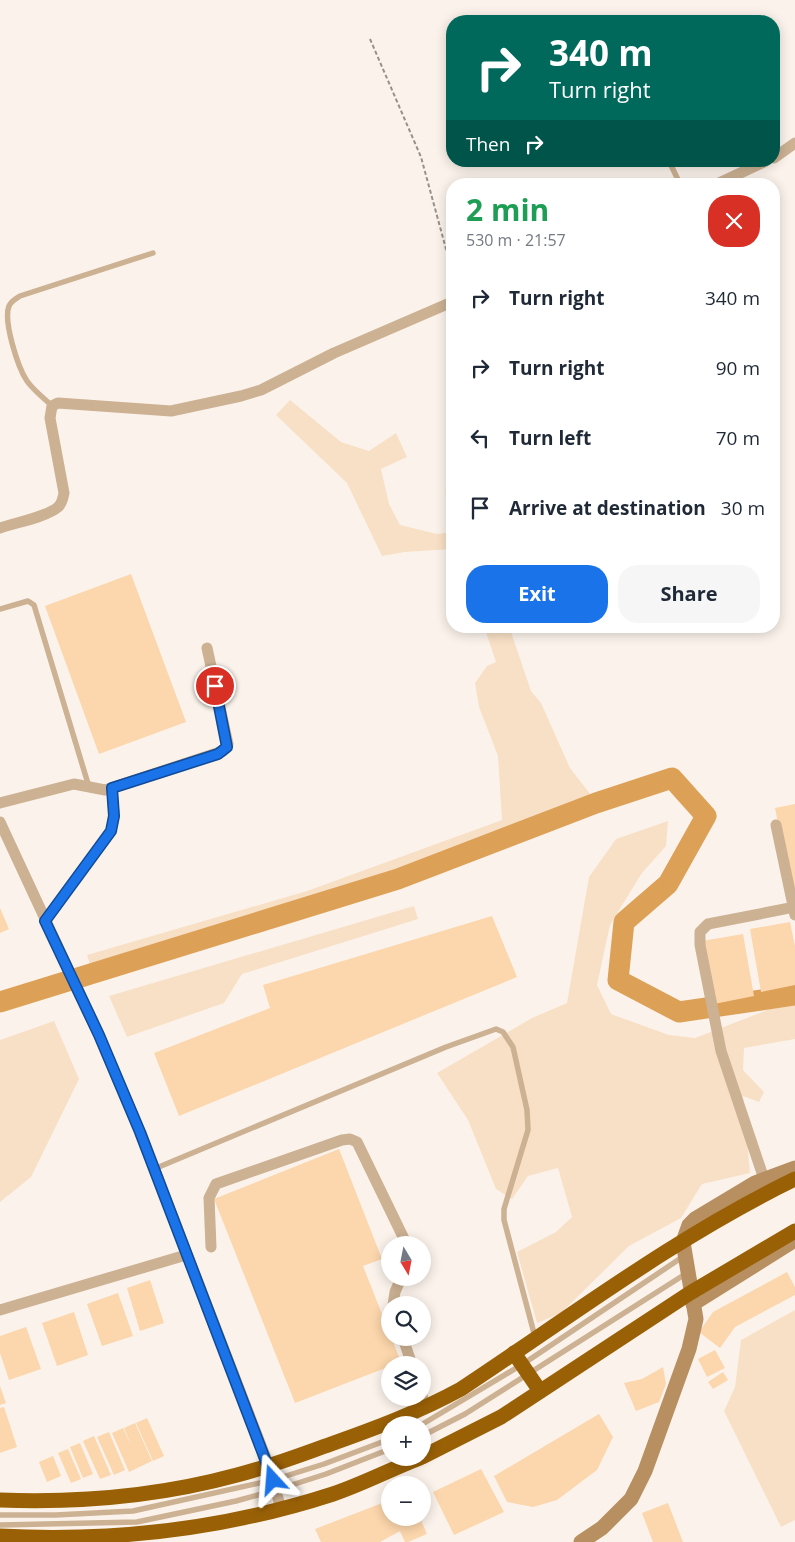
<!DOCTYPE html>
<html lang="en">
<head>
<meta charset="utf-8">
<style>
  body { margin:0; font-family:"Open Sans",sans-serif; background:#f6f6f7; color:#1f2937; height:100vh; display:flex; flex-direction:column; font-size:19px; white-space:nowrap }
  * { box-sizing:border-box; margin:0 }
  p { font-size:16px; color:#747a83 }
  .icon { flex:none; width:28px; height:28px; fill:none; stroke:currentColor; stroke-width:2; stroke-linecap:round; stroke-linejoin:round }
  .map { position:relative; flex:1; overflow:hidden }
  .drawer { position:absolute; left:446px; top:178px; width:334px; height:455px; display:flex; flex-direction:column; background:#fff; border-radius:20px; box-shadow:0 2px 12px #0003 }
  .drawer>* { flex:none }
  .top-card { position:absolute; left:446px; top:15px; width:334px; height:152px; border-radius:20px; box-shadow:0 2px 12px #0003; background:#00695c; color:#fff; overflow:hidden }
  .needle { width:32px; rotate:170deg }
  .controls { position:absolute; left:381px; top:1236px; display:grid; gap:10px }
  .controls a { display:grid; place-items:center; width:50px; height:50px; border-radius:50%; background:#fff; box-shadow:0 2px 12px #0003; font-size:25px }
  .pin { position:absolute; display:grid; place-items:center; width:42px; height:42px; color:#fff; margin:-21px; border:2px solid #fff; border-radius:50%; box-shadow:0 1px 5px #0007 }
  .me { position:absolute; width:55px; margin:-28px; rotate:341deg; stroke-linejoin:round; filter:drop-shadow(0 0 4px #0008) }
  .turn { display:flex; align-items:center; gap:18px; height:105px; padding:0 20px; font-size:22px }
  .turn .icon { width:65px; height:65px; stroke-width:2.5 }
  .turn b { display:block; font-size:35px; line-height:42px }
  .then { display:flex; align-items:center; height:48px; padding:0 20px; background:#0003; gap:10px; font-size:19px }
  .round { display:grid; place-items:center; flex:none; width:52px; height:52px; border-radius:20px; background:#f6f6f7 }
  .headline { display:flex; align-items:center; justify-content:space-between; height:85px; padding:0 20px }
  h1 { font-size:30px; font-weight:700; line-height:38px; color:#1e9e55 }
  .button { display:flex; gap:10px; margin-top:auto; padding:10px 20px }
  .button a { flex:1; height:58px; border-radius:20px; background:#1a73e8; color:#fff; font-size:20px; font-weight:700; line-height:58px; text-align:center }
  .button a+a { background:#f6f6f7; color:#1f2937 }
  ul { padding:0; list-style:none }
  li { display:flex; align-items:center; gap:15px; height:70px; padding:0 20px }
  li div { flex:1 }
  li b { display:block; font-size:19px }
  li em { font-style:normal }
  .map>svg:first-child { display:block }
  .green { fill:#f8e0c6 }
  .lines { fill:none; stroke-linecap:round; stroke-linejoin:round }
  .river { stroke:#dda057; stroke-width:21 }
  .building { fill:#fcd6ac }
  .path { stroke:#97918c; stroke-width:2; stroke-dasharray:4 2.5; stroke-linecap:butt }
  .lane { stroke:#ccb193; stroke-width:5.5 }
  .street { stroke:#ccb193; stroke-width:11 }
  .secondary { stroke:#b78f61; stroke-width:15 }
  .highway { stroke:#996006; stroke-width:15 }
  .route-casing { stroke:#114b97; stroke-width:12 }
  .route { stroke:#1a73e8; stroke-width:9 }
</style>
</head>
<body>
<div class="map">
<svg width="795" height="1542" viewBox="0 0 795 1542">
  <rect width="100%" height="100%" fill="#fbf3eb"/>
  <g class="green">
    <polygon points="290,400 341,442 369,451 396,433 407,457 381,469 389,504 400,525 437,534 452,532 452,549 405,552 382,556 347,483 276,415"/>
    <path d="M 452,471 L 452,526 C 448,509 440,486 452,471 Z"/>
    <polygon points="484,626 509,626 531,691 541,703 570,768 591,795 525,824 358,887 90,965 87,955 307,891 502,820 498,756 479,707 475,683 487,666 496,662"/>
    <polygon points="668,821 666,846 642,873 610,925 597,985 611,1014 669,1035 695,1038 770,1009 795,1005 795,1039 744,1048 743,1070 764,1092 759,1102 743,1096 750,1173 702,1184 681,1218 629,1246 561,1313 537,1323 517,1252 556,1232 572,1217 558,1168 528,1176 512,1199 496,1189 468,1120 437,1073 532,1018 567,1003 589,877 616,839"/>
    <polygon points="414,906 418,919 242,974 224,1003 127,1037 109,996"/>
    <polygon points="54,1021 79,1079 31,1177 0,1202 0,1040"/>
    <polygon points="795,1310 795,1520 781,1527 724,1411 735,1387 741,1340"/>
  </g>
  <g class="lines">
    <polyline class="river" points="0,1002 398,879 596,803 672,778 706,816 668,884 624,922 618,980 679,1012 795,995"/>
  </g>
  <g class="building">
    <polygon points="131,574 186,722 99,754 45,606"/>
    <polygon points="795,804 795,901 794,901 775,808"/>
    <polygon points="0,908 9,929 0,933"/>
    <polygon points="492,916 517,977 179,1116 154,1053 270,1008 263,985"/>
    <polygon points="790,922 795,946 795,985 761,992 750,929"/>
    <polygon points="743,934 754,996 714,1004 702,941"/>
    <polygon points="339,1149 382,1259 363,1266 401,1362 295,1403 214,1199"/>
    <polygon points="787,1272 795,1287 795,1295 735,1327 720,1348 699,1332 713,1312"/>
    <polygon points="150,1280 164,1323 140,1331 127,1288"/>
    <polygon points="118,1293 133,1336 102,1346 87,1304"/>
    <polygon points="74,1312 88,1355 57,1366 42,1323"/>
    <polygon points="26,1327 41,1369 9,1380 0,1353 0,1336"/>
    <polygon points="715,1350 725,1368 707,1377 698,1359"/>
    <polygon points="663,1367 666,1384 659,1402 636,1411 624,1383 642,1379"/>
    <polygon points="723,1372 728,1380 713,1389 708,1382"/>
    <polygon points="0,1386 6,1403 0,1405"/>
    <polygon points="4,1407 17,1447 0,1453 0,1408"/>
    <polygon points="599,1414 613,1437 597,1470 557,1500 533,1507 507,1502 494,1476"/>
    <polygon points="147,1418 164,1456 153,1461 136,1423"/>
    <polygon points="135,1423 152,1461 129,1472 112,1433 123,1428 132,1447 124,1428"/>
    <polygon points="109,1432 125,1470 114,1475 97,1437"/>
    <polygon points="94,1436 111,1475 100,1479 83,1441"/>
    <polygon points="80,1443 93,1474 83,1478 70,1447"/>
    <polygon points="68,1449 81,1479 71,1483 58,1453"/>
    <polygon points="53,1456 61,1476 47,1482 39,1462"/>
    <polygon points="481,1469 504,1512 454,1535 433,1492"/>
    <polygon points="390,1500 390,1518 420,1518 427,1534 408,1542 405,1542 400,1531 380,1542 321,1542 315,1529"/>
    <polygon points="668,1503 683,1542 653,1542 642,1513"/>
  </g>
  <g class="lines">
    <polyline class="path" points="370,39 421,157 452,271"/>
    <g class="lane">
      <polyline points="669,161 680,184"/>
      <path d="M 52,406 C 44,398 34,391 27,381 C 18,368 3,321 9,306 C 11,301 15,299 20,296 L 153,253"/>
      <polyline points="0,609 28,601 34,605 89,787"/>
      <polyline points="154,1169 446,1047 496,1029 503,1032 513,1047 527,1110 528,1130 504,1209 504,1220 535,1337"/>
      <polyline points="421,1425 523,1364 684,1256"/>
      <polyline points="422,1436 465,1414 687,1273"/>
      <polyline points="0,1515 56,1515 133,1511 273,1480 324,1464 390,1439"/>
      <polyline points="0,1525 137,1522 236,1501 276,1490 326,1474 390,1449"/>
    </g>
    <g class="street">
      <polyline points="774,158 795,143"/>
      <polyline points="717,184 766,161"/>
      <path d="M 0,528 C 14,523 47,517 58,507 C 62,504 63,498 64,493 L 50,418 L 52,406 L 58,403 L 171,411 L 241,396 L 261,390 L 334,353 L 452,302"/>
      <polyline points="0,803 74,784 105,790 223,751 228,744 207,648"/>
      <polyline points="0,822 99,1035 140,1132 269,1466 281,1509"/>
      <polyline points="776,825 795,915"/>
      <polyline points="45,921 111,831 114,816 112,788"/>
      <polyline points="766,1185 721,1051 700,945 700,932 708,924 795,907"/>
      <polyline points="211,1247 209,1198 216,1184 342,1140 350,1139 357,1142 407,1245"/>
      <polyline points="393,1305 395,1292 401,1278"/>
      <polyline points="0,1310 186,1255"/>
      <polyline points="403,1338 412,1365"/>
      <polyline points="422,1396 426,1408"/>
    </g>
    <g class="secondary">
      <polyline points="693,1304 795,1240"/>
      <polyline points="581,1542 602,1528 631,1499 645,1471 689,1349 696,1319 683,1242 689,1225 695,1219 755,1183 795,1168"/>
    </g>
    <g class="highway">
      <polyline points="514,1353 540,1391"/>
      <polyline points="422,1457 501,1417 690,1293 795,1231"/>
      <path d="M 0,1500 C 80,1503 160,1496 237,1475 C 269,1467 300,1455 331,1444 C 376,1428 419,1412 461,1389 C 570,1317 677,1236 795,1179"/>
      <path d="M 0,1536 C 113,1542 225,1529 333,1494 C 363,1484 391,1469 420,1458"/>
    </g>
  </g>
  <g class="lines">
    <g class="route-casing">
      <polyline id="route" points="215,686 227,747 218,754 112,788 114,816 111,831 45,921 99,1035 140,1132 273,1480"/>
    </g>
    <use href="#route" class="route"/>
  </g>
</svg>
<div class="controls">
<a><svg class="needle" viewBox="-14 -14 28 28"><path d="M0-13l5 13h-10z" fill="#e53935"/><path d="M0 13l5-13h-10z" fill="#747a83"/></svg></a>
<a><svg class="icon" aria-label="search" viewBox="0 0 24 24"><circle cx="10" cy="10" r="6"/><path d="M15 15l6 6"/></svg></a>
<a><svg class="icon" aria-label="layers" viewBox="0 0 24 24"><path d="M12 4l9 5-9 5-9-5zM3 14l9 5 9-5"/></svg></a>
<a>+</a>
<a>−</a>
</div>
<div class="pin" style="left:215px;top:686px;background:#d93025"><svg class="icon" aria-label="arrive" viewBox="0 0 24 24"><path d="M6 21V4h12l-3 4 3 4H6"/></svg></div>
<svg class="me" style="left:273px;top:1480px" viewBox="-20 -20 40 40"><path d="M0-17L14 15 0 8-14 15z" fill="#1a73e8" stroke="#fff" stroke-width="4"/></svg>
<div class="top-card">
<div class="turn"><svg class="icon" aria-label="right" viewBox="0 0 24 24"><path d="M7 20v-9h11M14 6l5 5-5 5"/></svg><div><b>340 m</b>Turn right</div></div>
<div class="then">Then<svg class="icon" aria-label="right" viewBox="0 0 24 24"><path d="M7 20v-9h11M14 6l5 5-5 5"/></svg></div>
</div>
<section class="drawer">
<div class="headline"><div><h1>2 min</h1><p>530 m · 21:57</p></div><a class="round" style="background:#d93025;color:#fff"><svg class="icon" aria-label="close" viewBox="0 0 24 24"><path d="M6 6l12 12M18 6L6 18"/></svg></a></div>
<ul>
<li><svg class="icon" aria-label="right" viewBox="0 0 24 24"><path d="M7 20v-9h11M14 6l5 5-5 5"/></svg><div><b>Turn right</b></div><em>340 m</em></li>
<li><svg class="icon" aria-label="right" viewBox="0 0 24 24"><path d="M7 20v-9h11M14 6l5 5-5 5"/></svg><div><b>Turn right</b></div><em>90 m</em></li>
<li><svg class="icon" aria-label="left" viewBox="0 0 24 24"><path d="M17 20v-9H6M10 6l-5 5 5 5"/></svg><div><b>Turn left</b></div><em>70 m</em></li>
<li><svg class="icon" aria-label="arrive" viewBox="0 0 24 24"><path d="M6 21V4h12l-3 4 3 4H6"/></svg><div><b>Arrive at destination</b></div><em>30 m</em></li>
</ul>
<div class="button"><a>Exit</a><a>Share</a></div>
</section>
</div>
</body>
</html>
